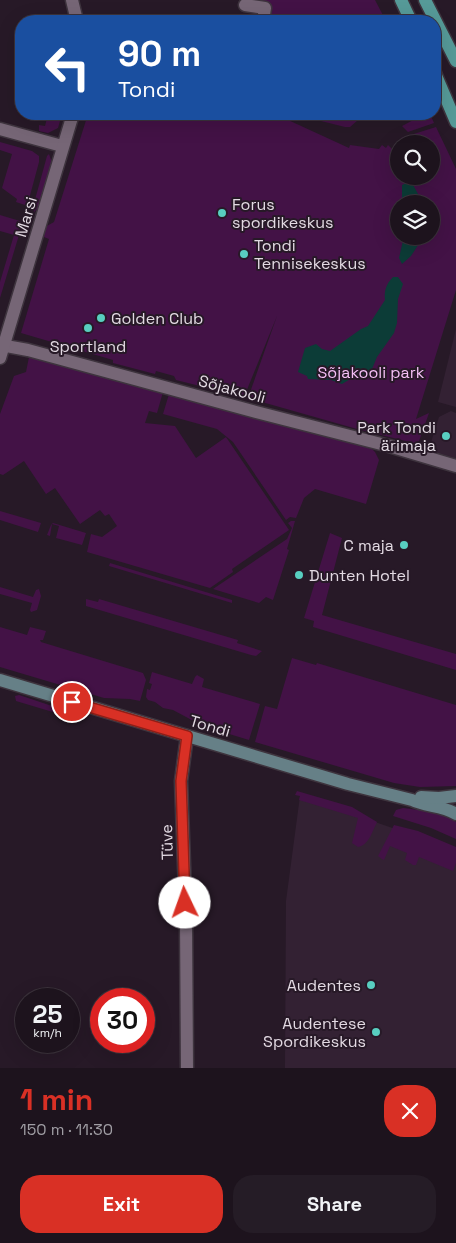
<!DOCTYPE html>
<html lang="en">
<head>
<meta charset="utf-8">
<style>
  body { margin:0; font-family:"Space Grotesk",sans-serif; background:#251c26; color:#f1f3f6; height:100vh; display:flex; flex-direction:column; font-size:19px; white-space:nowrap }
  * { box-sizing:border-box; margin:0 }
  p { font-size:16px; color:#a09ea4 }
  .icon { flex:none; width:28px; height:28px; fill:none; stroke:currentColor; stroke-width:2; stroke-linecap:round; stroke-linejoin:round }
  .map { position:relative; height:1068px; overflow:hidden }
  .side { display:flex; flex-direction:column; background:#1d131d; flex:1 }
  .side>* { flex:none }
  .top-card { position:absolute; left:15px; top:15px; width:426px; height:105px; border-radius:20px; box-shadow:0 5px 20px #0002,0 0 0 1px #3b323b; background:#1a4fa0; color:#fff; overflow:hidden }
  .fabs { position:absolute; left:390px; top:135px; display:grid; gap:10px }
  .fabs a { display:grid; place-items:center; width:50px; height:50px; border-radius:50%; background:#1d131d; box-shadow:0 5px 20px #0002,0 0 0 1px #3b323b; font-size:25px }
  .speed { position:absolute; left:15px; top:988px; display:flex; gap:10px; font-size:25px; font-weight:700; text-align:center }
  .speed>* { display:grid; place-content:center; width:65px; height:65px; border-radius:50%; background:#1d131d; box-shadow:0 5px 20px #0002,0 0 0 1px #3b323b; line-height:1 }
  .speed small { font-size:12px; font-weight:400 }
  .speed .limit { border:8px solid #d22; background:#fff; color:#111 }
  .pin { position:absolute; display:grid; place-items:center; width:42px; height:42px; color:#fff; margin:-21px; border:2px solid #fff; border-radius:50%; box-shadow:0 1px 5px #0007 }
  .me { position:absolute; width:55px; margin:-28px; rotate:357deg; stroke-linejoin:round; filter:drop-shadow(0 0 4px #0008) }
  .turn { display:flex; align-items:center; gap:18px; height:105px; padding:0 20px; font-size:22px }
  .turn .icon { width:65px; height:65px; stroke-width:2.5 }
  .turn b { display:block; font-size:35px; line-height:42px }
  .round { display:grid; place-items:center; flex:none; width:52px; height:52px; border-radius:20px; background:#251c26 }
  .overview { display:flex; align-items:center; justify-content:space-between; height:85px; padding:0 20px }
  h1 { font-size:30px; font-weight:800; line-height:38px; color:#d93025 }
  .primary-button { display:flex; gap:10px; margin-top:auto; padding:10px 20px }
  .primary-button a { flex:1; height:58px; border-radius:20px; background:#d93025; color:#fff; font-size:20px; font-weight:800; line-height:58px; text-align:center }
  .primary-button a+a { background:#251c26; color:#f1f3f6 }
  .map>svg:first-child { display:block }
  .built { fill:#332133 }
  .green { fill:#431246; fill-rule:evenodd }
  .water { fill:#0c3c37 }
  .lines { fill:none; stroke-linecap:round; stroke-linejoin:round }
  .street-casing { stroke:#3e343e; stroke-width:15 }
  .secondary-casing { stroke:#3e343e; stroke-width:15 }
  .primary-casing { stroke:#3e343e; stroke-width:15 }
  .street { stroke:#766676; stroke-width:12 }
  .secondary { stroke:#668087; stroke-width:12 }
  .primary { stroke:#569a98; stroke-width:12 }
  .route-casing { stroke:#8d1f18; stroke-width:12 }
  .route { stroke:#d93025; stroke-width:9 }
  .poi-dot { fill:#58cec0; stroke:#271927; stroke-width:2 }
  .labels { text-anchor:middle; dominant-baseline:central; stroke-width:4; stroke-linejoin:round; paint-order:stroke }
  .poi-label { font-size:16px; fill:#e3dae3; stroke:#271927; text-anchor:start }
  .street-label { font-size:16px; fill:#e3dae3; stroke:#271927 }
  .park-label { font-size:16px; fill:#f5bff6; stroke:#271927 }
</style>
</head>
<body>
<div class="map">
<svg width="456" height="1068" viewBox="0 0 456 1068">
  <rect width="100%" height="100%" fill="#271927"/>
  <g class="built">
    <polygon points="456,329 456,407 438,402"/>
    <polygon points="451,411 456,413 456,460 428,452 439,417"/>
    <polygon points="300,796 456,850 456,1068 285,1068 286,901"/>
  </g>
  <g class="green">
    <polygon points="259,0 375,0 386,21 264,21 258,3"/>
    <polygon points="48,114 62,114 58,128 48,133 39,131 39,125 45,126"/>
    <path d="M 88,114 L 275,114 L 349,148 L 350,145 L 379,149 L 382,145 L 386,148 L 388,145 L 392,149 L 395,145 L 399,148 L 399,176 L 431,176 L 431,144 L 402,144 L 401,138 L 436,127 L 456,169 L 456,290 L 416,419 L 429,413 L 418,444 L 357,429 L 248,398 L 277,316 L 244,397 L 176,380 L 174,376 L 156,371 L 155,374 L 113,363 L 113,360 L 21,333 L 49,239 L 44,237 L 45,227 L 54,222 ZM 399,204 L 431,204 L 431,236 L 399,236 Z"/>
    <polygon points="293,114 346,114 345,117 358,120 350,127 345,127"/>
    <polygon points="418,114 430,114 434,123 408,132 402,126 419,117"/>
    <polygon points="0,142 32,151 39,156 39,162 28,203 25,205 16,202 17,199 2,188 12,154 0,150"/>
    <polygon points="49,154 52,163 38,208 34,212 33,207 47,156"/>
    <polygon points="0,215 20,221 22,225 0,298 0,282 14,235 0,231"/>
    <polygon points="29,357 163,392 157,413 149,411 145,423 175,426 196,458 226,437 289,530 232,569 233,572 210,588 87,552 91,534 102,537 117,526 109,514 105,516 100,510 80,524 55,488 46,494 24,461 3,475 0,474 0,414 14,376 26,372"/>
    <polygon points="169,394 372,449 375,452 379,460 366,504 315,489 304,498 296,518 290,517 286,520 233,442 217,429 163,414"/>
    <polygon points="0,511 41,523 38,532 0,520"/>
    <polygon points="291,521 295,521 287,549 289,550 273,600 266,597 259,603 213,589 287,539 292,528 288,523"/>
    <polygon points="53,523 86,533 82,545 56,538 59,526 52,524 50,536 47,535 51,525"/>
    <polygon points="330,533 342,538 322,615 456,654 456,670 313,627 314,621 304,618"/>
    <polygon points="110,563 232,600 232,603 109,566"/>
    <polygon points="0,587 33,597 36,590 39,589 41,596 37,610 31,612 30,610 32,603 0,594"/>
    <polygon points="86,599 98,602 99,599 238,640 237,643 262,651 256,656 251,655 86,606"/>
    <polygon points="0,627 27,635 30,627 46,631 43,640 40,640 41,642 143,673 146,680 140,701 130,699 104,698 0,667"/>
    <polygon points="292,658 316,665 317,663 456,705 456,786 420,787 394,783 255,742 265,706 277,709"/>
    <polygon points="152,672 192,684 195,677 197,675 204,679 202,687 260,704 249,740 203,726 173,710 163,708 155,702 148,700 146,697 147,689 150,690 152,684 149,683"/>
    <polygon points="19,695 58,708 85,719 76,719 16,701 15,696"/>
    <path d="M 297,791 L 352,807 L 377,822 C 372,832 369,845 358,847 L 352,843 L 358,818 L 299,800 L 300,796 L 295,795 Z"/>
    <path d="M 403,808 C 420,810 442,812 456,822 L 456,839 L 431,828 L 393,816 L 396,810 Z"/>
    <polygon points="394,825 418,831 456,847 456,863 453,871 419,857 416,865 413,865 405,860 407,853 390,846 384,860 382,859 378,856"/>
  </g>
  <g class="water">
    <polygon points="411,181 418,194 421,204 402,204 402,185"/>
    <polygon points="404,236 424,236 411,256 402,264 399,258"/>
    <path d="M 393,277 L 398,277 L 403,284 L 398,299 L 397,323 L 394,333 L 377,357 L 372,369 L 358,378 L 352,378 L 342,384 L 331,380 L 308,379 L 307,376 L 298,372 L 305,348 L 316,344 L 322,349 L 330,351 L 361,329 L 368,326 L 385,300 C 384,291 386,284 393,277 Z"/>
  </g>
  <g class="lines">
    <g class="street-casing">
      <g id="street">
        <polyline points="72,0 77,21"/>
        <polyline points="245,5 265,8 263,21"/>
        <polyline points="0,129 62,146"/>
        <polyline points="0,345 28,350 256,412 389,446 456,466"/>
        <polyline points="0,358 73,114"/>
        <polyline points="187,736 181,781 186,920 187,1068"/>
      </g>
    </g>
    <g class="secondary-casing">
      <g id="secondary">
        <path d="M 0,680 L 348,784 L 412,800 C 426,807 442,805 456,814"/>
        <polyline points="421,797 439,798 456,796"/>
      </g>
    </g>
    <g class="primary-casing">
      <g id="primary">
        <polyline points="401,0 411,21"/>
        <polyline points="425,0 456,61"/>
        <polyline points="435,73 456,122"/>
      </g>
    </g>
    <use href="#street" class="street"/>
    <use href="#secondary" class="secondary"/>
    <use href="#primary" class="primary"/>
  </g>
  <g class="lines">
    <g class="route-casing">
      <polyline id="route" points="72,702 187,736 181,781 185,903"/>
    </g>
    <use href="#route" class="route"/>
  </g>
  <g class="poi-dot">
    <circle cx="222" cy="213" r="5"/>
    <circle cx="244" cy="254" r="5"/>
    <circle cx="101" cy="318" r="5"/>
    <circle cx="88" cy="328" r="5"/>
    <circle cx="446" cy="436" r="5"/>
    <circle cx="404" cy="545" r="5"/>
    <circle cx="299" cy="575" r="5"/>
    <circle cx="371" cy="985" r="5"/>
    <circle cx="376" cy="1032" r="5"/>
  </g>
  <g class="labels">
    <g class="poi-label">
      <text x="232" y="204">Forus<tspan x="232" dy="18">spordikeskus</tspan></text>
      <text x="254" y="245">Tondi<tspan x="254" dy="18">Tennisekeskus</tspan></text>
      <text x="111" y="318">Golden Club</text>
      <text x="88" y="346" text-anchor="middle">Sportland</text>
      <text x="436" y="427" text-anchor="end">Park Tondi<tspan x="436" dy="18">ärimaja</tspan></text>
      <text x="394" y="545" text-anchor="end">C maja</text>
      <text x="309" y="575">Dunten Hotel</text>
      <text x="361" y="985" text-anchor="end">Audentes</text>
      <text x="366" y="1023" text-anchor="end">Audentese<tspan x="366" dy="18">Spordikeskus</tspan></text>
    </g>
    <g class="street-label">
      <text transform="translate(26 217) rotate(-74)">Marsi</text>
      <text transform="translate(232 389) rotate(15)">Sõjakooli</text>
      <text transform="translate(210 726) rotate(16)">Tondi</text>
      <text transform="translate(167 842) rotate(-92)">Tüve</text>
    </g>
    <g class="park-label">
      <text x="371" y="372">Sõjakooli park</text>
    </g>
  </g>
</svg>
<div class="fabs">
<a><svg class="icon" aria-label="search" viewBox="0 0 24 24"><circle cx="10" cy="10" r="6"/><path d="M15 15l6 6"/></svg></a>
<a><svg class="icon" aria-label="layers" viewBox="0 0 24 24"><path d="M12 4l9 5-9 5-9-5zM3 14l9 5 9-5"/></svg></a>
</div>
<div class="speed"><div>25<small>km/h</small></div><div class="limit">30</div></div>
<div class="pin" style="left:72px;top:702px;background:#d93025"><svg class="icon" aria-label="arrive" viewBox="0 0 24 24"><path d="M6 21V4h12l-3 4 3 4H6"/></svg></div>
<svg class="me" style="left:185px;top:903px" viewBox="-20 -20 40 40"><circle r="19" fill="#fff"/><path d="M0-13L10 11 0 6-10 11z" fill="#d93025"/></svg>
<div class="top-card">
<div class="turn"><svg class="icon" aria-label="left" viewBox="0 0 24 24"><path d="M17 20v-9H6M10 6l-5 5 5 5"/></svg><div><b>90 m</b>Tondi</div></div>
</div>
</div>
<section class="side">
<div class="overview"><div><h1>1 min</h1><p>150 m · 11:30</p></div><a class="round" style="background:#d93025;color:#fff"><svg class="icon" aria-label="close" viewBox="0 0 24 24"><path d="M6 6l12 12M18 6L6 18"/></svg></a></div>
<div class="primary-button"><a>Exit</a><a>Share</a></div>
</section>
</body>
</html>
